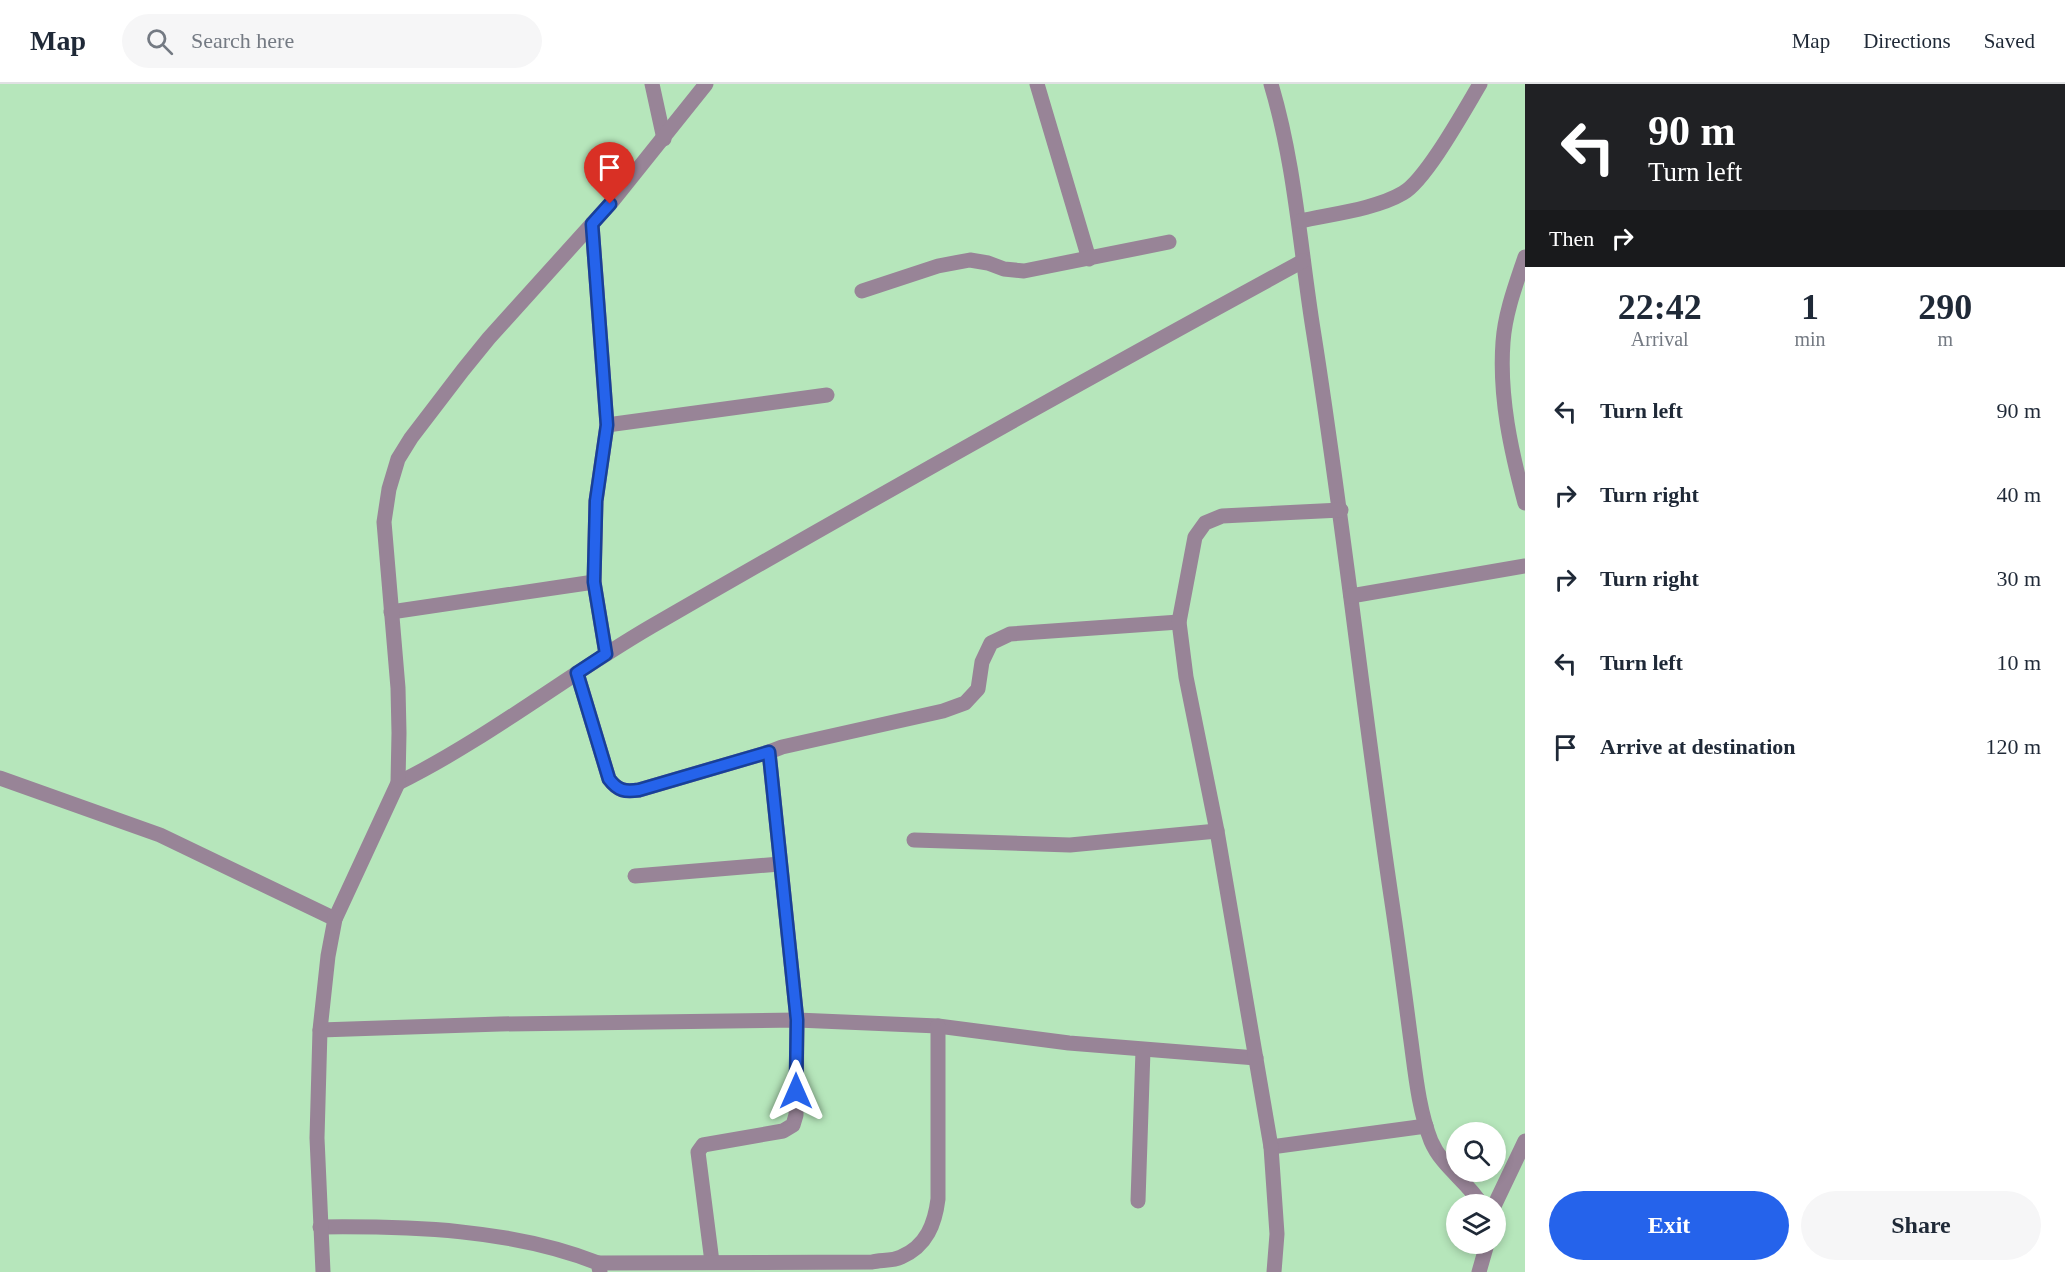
<!DOCTYPE html>
<html lang="en">
<head>
<meta charset="utf-8">
<style>
  body { margin:0; font-family:Georgia,serif; background:#f6f6f7; color:#1f2937; height:100vh; display:flex; flex-direction:column; font-size:22px; white-space:nowrap }
  * { box-sizing:border-box; margin:0 }
  p { font-size:20px; color:#747a83 }
  .icon { flex:none; width:33px; height:33px; fill:none; stroke:currentColor; stroke-width:2; stroke-linecap:round; stroke-linejoin:round }
  .map { position:relative; flex:1; overflow:hidden }
  .sheet { display:flex; flex-direction:column; background:#fff; width:540px }
  .sheet>* { flex:none }
  .top-card { background:#202124; color:#fff; overflow:hidden }
  .controls { position:absolute; left:1446px; top:1038px; display:grid; gap:12px }
  .controls a { display:grid; place-items:center; width:60px; height:60px; border-radius:50%; background:#fff; box-shadow:0 3px 9px #0003; font-size:30px }
  .pin { position:absolute; display:grid; place-items:center; width:51px; height:51px; color:#fff; margin:-62px -26px; border-radius:50% 50% 50% 0; rotate:-45deg; box-shadow:0 0 6px #0007 }
  .pin .icon { rotate:45deg }
  .me { position:absolute; width:66px; margin:-33px; rotate:0deg; stroke-linejoin:round; filter:drop-shadow(0 0 4px #0008) }
  .turn { display:flex; align-items:center; gap:21px; height:126px; padding:0 24px; font-size:27px }
  .turn .icon { width:78px; height:78px; stroke-width:2.5 }
  .turn b { display:block; font-size:42px; line-height:51px }
  .then { display:flex; align-items:center; height:57px; padding:0 24px; background:#0003; gap:12px; font-size:22px }
  .eta { display:flex; justify-content:space-evenly; align-items:center; height:102px; text-align:center }
  .eta b { font-size:36px; font-weight:700; line-height:42px }
  .button { display:flex; gap:12px; margin-top:auto; padding:12px 24px }
  .button a { flex:1; height:69px; border-radius:36px; background:#2563eb; color:#fff; font-size:24px; font-weight:700; line-height:69px; text-align:center }
  .button a+a { background:#f6f6f7; color:#1f2937 }
  ul { padding:0; list-style:none }
  li { display:flex; align-items:center; gap:18px; height:84px; padding:0 24px }
  li div { flex:1 }
  li b { display:block; font-size:22px }
  li em { font-style:normal }
  header { display:flex; align-items:center; gap:36px; box-sizing:border-box; height:84px; padding:0 30px; background:#fff; border-bottom:2px solid #e0e1e3 }
  header strong { font-size:28px }
  nav { display:flex; gap:33px; margin-inline-start:auto; font-size:21px }
  .search { width:420px; height:54px; background:#f6f6f7; display:flex; align-items:center; gap:15px; box-sizing:border-box; padding:0 21px; border-radius:33px; color:#747a83; font-size:22px }
  main { display:flex; flex:1; min-height:0 }
  .map>svg:first-child { display:block }
  .lines { fill:none; stroke-linecap:round; stroke-linejoin:round }
  .minor { stroke:#988497; stroke-width:15 }
  .route-casing { stroke:#184099; stroke-width:15 }
  .route { stroke:#2563eb; stroke-width:10 }
</style>
</head>
<body>
<header>
<strong>Map</strong>
<div class="search"><svg class="icon" aria-label="search" viewBox="0 0 24 24"><circle cx="10" cy="10" r="6"/><path d="M15 15l6 6"/></svg>Search here</div>
<nav><a>Map</a><a>Directions</a><a>Saved</a></nav>
</header>
<main>
<div class="map">
<svg width="1525" height="1188" viewBox="0 0 1525 1188">
  <rect width="100%" height="100%" fill="#b6e6bb"/>
  <g class="lines">
    <g class="minor">
      <polyline points="652,0 664,55"/>
      <polyline points="1037,0 1089,175"/>
      <path d="M 1271,0 C 1295,80 1300,163 1313,245 C 1343,433 1363,623 1391,812 C 1398,858 1404,904 1410,950 C 1415,985 1418,1024 1431,1057 C 1442,1083 1467,1097 1481,1120"/>
      <path d="M 1300,137 C 1331,130 1376,125 1403,109 C 1426,96 1465,25 1480,0"/>
      <polyline points="592,140 607,341 596,417 594,498 606,570"/>
      <path d="M 1525,173 C 1516,200 1505,229 1503,258 C 1499,313 1511,367 1525,419"/>
      <polyline points="862,207 938,182 970,176 988,179 1004,185 1024,187 1169,158"/>
      <polyline points="607,341 827,311"/>
      <polyline points="1351,512 1525,482"/>
      <polyline points="391,528 594,498"/>
      <path d="M 577,589 L 609,695 C 618,707 625,708 639,706 L 769,668"/>
      <polyline points="0,694 160,751 335,835"/>
      <path d="M 398,699 C 487,655 566,592 652,542 C 867,418 1084,296 1303,177"/>
      <polyline points="914,756 1070,761 1217,747"/>
      <polyline points="635,792 780,780"/>
      <polyline points="320,946 500,940 797,936 938,942 1069,959 1256,974"/>
      <polyline points="1271,1063 1426,1042"/>
      <polyline points="1138,1117 1143,966"/>
      <polyline points="1495,1120 1525,1057"/>
      <path d="M 320,1143 C 411,1142 512,1145 598,1179 L 600,1188"/>
      <polyline points="712,1178 698,1068 703,1061 783,1047 793,1041 796,1031 797,936 769,668 782,663 943,627 965,619 978,605 982,578 991,559 1010,550 1179,538"/>
      <path d="M 598,1179 L 872,1178 C 881,1176 893,1177 901,1173 C 927,1162 935,1139 938,1115 L 938,942"/>
      <polyline points="323,1188 317,1054 320,946 328,872 335,835 398,699 399,649 398,604 384,438 389,405 398,375 411,354 463,286 489,254 610,120 706,0"/>
      <polyline points="1274,1188 1277,1150 1271,1063 1217,747 1186,593 1179,538 1195,453 1205,439 1222,432 1341,426"/>
      <polyline points="1479,1188 1487,1160"/>
    </g>
  </g>
  <g class="lines">
    <g class="route-casing">
      <path id="route" d="M 610,120 L 592,140 L 607,341 L 596,417 L 594,498 L 606,570 L 577,589 L 609,695 C 618,707 625,708 639,706 L 769,668 L 797,936 L 796,1007"/>
    </g>
    <use href="#route" class="route"/>
  </g>
</svg>
<div class="controls">
<a><svg class="icon" aria-label="search" viewBox="0 0 24 24"><circle cx="10" cy="10" r="6"/><path d="M15 15l6 6"/></svg></a>
<a><svg class="icon" aria-label="layers" viewBox="0 0 24 24"><path d="M12 4l9 5-9 5-9-5zM3 14l9 5 9-5"/></svg></a>
</div>
<div class="pin" style="left:610px;top:120px;background:#d93025"><svg class="icon" aria-label="arrive" viewBox="0 0 24 24"><path d="M6 21V4h12l-3 4 3 4H6"/></svg></div>
<svg class="me" style="left:796px;top:1007px" viewBox="-20 -20 40 40"><path d="M0-17L14 15 0 8-14 15z" fill="#2563eb" stroke="#fff" stroke-width="4"/></svg>
</div>
<section class="sheet">
<div class="top-card">
<div class="turn"><svg class="icon" aria-label="left" viewBox="0 0 24 24"><path d="M17 20v-9H6M10 6l-5 5 5 5"/></svg><div><b>90 m</b>Turn left</div></div>
<div class="then">Then<svg class="icon" aria-label="right" viewBox="0 0 24 24"><path d="M7 20v-9h11M14 6l5 5-5 5"/></svg></div>
</div>
<div class="eta">
<div><b>22:42</b><p>Arrival</p></div>
<div><b>1</b><p>min</p></div>
<div><b>290</b><p>m</p></div>
</div>
<ul>
<li><svg class="icon" aria-label="left" viewBox="0 0 24 24"><path d="M17 20v-9H6M10 6l-5 5 5 5"/></svg><div><b>Turn left</b></div><em>90 m</em></li>
<li><svg class="icon" aria-label="right" viewBox="0 0 24 24"><path d="M7 20v-9h11M14 6l5 5-5 5"/></svg><div><b>Turn right</b></div><em>40 m</em></li>
<li><svg class="icon" aria-label="right" viewBox="0 0 24 24"><path d="M7 20v-9h11M14 6l5 5-5 5"/></svg><div><b>Turn right</b></div><em>30 m</em></li>
<li><svg class="icon" aria-label="left" viewBox="0 0 24 24"><path d="M17 20v-9H6M10 6l-5 5 5 5"/></svg><div><b>Turn left</b></div><em>10 m</em></li>
<li><svg class="icon" aria-label="arrive" viewBox="0 0 24 24"><path d="M6 21V4h12l-3 4 3 4H6"/></svg><div><b>Arrive at destination</b></div><em>120 m</em></li>
</ul>
<div class="button"><a>Exit</a><a>Share</a></div>
</section>
</main>
</body>
</html>
